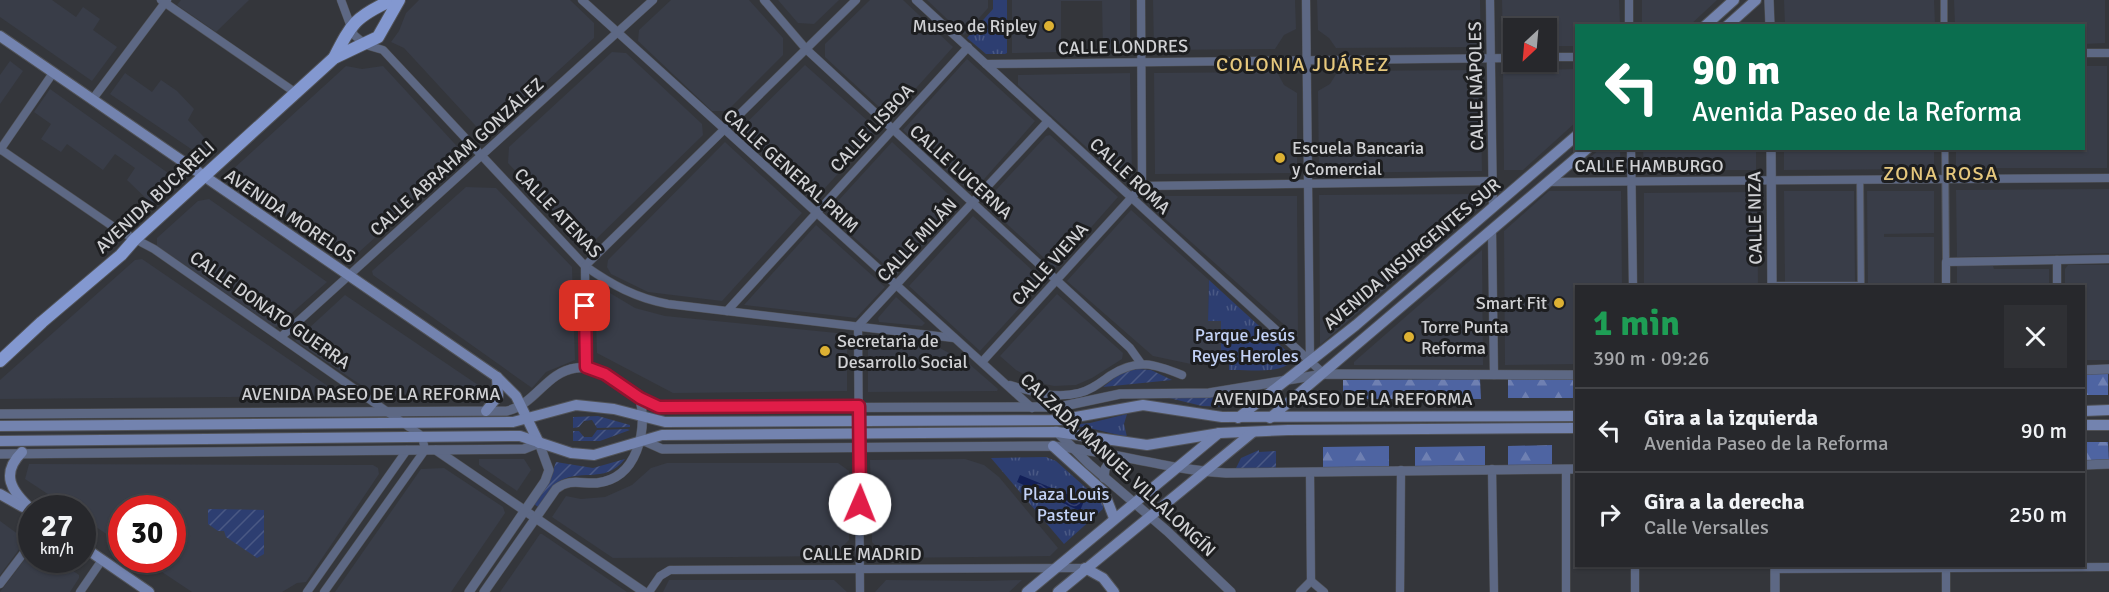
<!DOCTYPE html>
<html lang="es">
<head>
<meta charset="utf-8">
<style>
  body { margin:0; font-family:Signika,sans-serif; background:#2f3034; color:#f1f3f6; height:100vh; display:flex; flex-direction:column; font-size:22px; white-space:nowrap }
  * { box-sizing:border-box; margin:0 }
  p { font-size:20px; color:#a4a6a9 }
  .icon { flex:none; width:33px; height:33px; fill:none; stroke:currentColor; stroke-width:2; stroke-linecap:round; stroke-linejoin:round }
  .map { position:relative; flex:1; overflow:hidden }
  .details { position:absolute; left:1575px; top:285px; width:510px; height:282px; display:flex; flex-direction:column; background:#27282c; border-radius:0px; box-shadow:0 2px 4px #0004,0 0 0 2px #434448 }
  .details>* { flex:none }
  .banner { position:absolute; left:1575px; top:24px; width:510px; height:126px; border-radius:0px; box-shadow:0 2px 4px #0004,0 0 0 2px #434448; background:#0b6e4f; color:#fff; overflow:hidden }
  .needle { width:39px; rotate:206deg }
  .controls { position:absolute; left:1503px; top:18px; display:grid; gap:12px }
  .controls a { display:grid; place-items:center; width:54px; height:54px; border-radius:0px; background:#27282c; box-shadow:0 2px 4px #0004,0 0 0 2px #434448; font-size:30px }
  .speed { position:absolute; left:18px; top:495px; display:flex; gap:12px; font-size:30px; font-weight:700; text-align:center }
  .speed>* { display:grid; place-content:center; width:78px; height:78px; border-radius:50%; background:#27282c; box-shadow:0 2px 4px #0004,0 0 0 2px #434448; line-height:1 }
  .speed small { font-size:15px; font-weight:400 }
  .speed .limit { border:9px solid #d22; background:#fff; color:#111 }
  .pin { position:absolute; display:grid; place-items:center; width:51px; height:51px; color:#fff; margin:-26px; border-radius:12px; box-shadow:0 3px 9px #0006 }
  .me { position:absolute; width:66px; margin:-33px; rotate:1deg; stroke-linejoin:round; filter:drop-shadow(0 0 4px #0008) }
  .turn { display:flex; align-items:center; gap:21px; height:126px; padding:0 18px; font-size:27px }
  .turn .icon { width:78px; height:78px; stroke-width:2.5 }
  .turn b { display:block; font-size:42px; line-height:51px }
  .round { display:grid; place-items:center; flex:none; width:63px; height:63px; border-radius:0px; background:#2f3034 }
  .headline { display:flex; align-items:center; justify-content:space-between; height:102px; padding:0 18px }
  h1 { font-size:36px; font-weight:800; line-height:45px; color:#1e9e55 }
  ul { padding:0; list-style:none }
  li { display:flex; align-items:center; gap:18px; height:84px; padding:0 18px; border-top:2px solid #434448 }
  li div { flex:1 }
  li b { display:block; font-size:22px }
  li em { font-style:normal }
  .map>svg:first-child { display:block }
  .built { fill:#393d48 }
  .grass { fill:url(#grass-tufts) }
  .forest { fill:url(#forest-firs) }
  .garden { fill:url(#garden-furrows) }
  .water { fill:url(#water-waves) }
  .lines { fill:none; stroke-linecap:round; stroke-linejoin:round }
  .pedestrian-casing { stroke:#505257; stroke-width:8 }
  .minor-casing { stroke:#505257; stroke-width:9 }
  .tertiary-casing { stroke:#505257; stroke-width:10 }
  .secondary-casing { stroke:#505257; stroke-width:12 }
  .primary-casing { stroke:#505257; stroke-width:14 }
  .pedestrian { stroke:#5d6884; stroke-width:6 }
  .minor { stroke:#5d6884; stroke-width:8 }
  .tertiary { stroke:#5d6884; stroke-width:9 }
  .secondary { stroke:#7383af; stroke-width:10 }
  .primary { stroke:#8398d0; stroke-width:12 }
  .route-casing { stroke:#92132f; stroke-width:15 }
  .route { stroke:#e11d48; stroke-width:10 }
  .poi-dot { fill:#ddb133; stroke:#1d1e20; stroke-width:2 }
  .labels { text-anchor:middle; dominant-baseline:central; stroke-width:6; stroke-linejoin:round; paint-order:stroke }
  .poi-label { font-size:18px; fill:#d0d1d4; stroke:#1d1e20; text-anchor:start }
  .street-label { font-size:18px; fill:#d0d1d4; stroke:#1d1e20 }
  .park-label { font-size:18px; fill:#c3d2f6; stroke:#1d1e20 }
  .neighbourhood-label { font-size:20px; letter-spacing:1.5px; fill:#e6c87d; stroke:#1d1e20 }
</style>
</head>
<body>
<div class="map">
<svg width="2109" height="592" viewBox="0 0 2109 592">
  <defs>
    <pattern id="grass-tufts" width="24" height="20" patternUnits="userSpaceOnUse" patternTransform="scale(1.5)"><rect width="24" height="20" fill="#2d3e71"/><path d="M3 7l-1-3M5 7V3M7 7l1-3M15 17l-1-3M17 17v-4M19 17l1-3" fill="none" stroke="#4a5984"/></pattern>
    <pattern id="forest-firs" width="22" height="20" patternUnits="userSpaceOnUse" patternTransform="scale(1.5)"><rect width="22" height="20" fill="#4e64a2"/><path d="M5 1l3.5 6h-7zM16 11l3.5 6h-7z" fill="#6f80b2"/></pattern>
    <pattern id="garden-furrows" width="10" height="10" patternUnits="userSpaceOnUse" patternTransform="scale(1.5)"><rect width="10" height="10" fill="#2d3e71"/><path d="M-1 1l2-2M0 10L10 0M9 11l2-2" fill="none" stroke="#4a5984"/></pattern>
    <pattern id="water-waves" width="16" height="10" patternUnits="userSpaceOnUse" patternTransform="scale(1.5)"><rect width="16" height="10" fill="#132058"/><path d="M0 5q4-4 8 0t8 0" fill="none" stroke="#343f6f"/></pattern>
  </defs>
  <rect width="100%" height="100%" fill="#34363b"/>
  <g class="built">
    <polygon points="0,0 52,0 76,17 83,7 100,19 93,30 117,47 92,81 0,17"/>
    <polygon points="181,0 249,0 216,32 177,5"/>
    <polygon points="419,0 570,0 594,23 594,38 486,137 404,48 391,42 399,31 406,13"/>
    <polygon points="671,0 749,0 783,38 783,55 727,111 712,111 638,41 639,30"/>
    <polygon points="778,0 839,0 814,24 798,23"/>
    <polygon points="870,0 903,0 953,47 890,117 825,57 825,44"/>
    <polygon points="927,0 988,0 988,8 964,35"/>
    <polygon points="1012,0 1130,0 1130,50 1103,51 1102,1 1061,1 1061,52 1012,53"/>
    <polygon points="1153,0 1295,0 1296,29 1284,35 1275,49 1154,50"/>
    <polygon points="1317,0 1480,0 1481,47 1336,48 1329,38 1318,30"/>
    <polygon points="1502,0 1619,0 1620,25 1576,26 1576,46 1547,46 1546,28 1514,28 1513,47 1503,47"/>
    <polygon points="1642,0 1717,0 1689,26 1642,25"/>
    <polygon points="1784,0 1934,0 1935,25 1785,25"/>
    <polygon points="1954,0 2105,0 2105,43 2084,44 2084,26 1955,25"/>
    <polygon points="612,52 626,53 702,124 703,135 594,241 579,239 508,163 509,147"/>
    <polygon points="967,59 1035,121 972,193 903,130"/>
    <polygon points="10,61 23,71 0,104 0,75"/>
    <polygon points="805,65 878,130 814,200 739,130"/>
    <polygon points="346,66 362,69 383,66 466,156 349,261 230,178 231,171"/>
    <polygon points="2084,66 2107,66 2107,168 1956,168 1956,149 2084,148"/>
    <polygon points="1576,69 1576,122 1523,170 1504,170 1503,71"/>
    <polygon points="1480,70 1482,171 1319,173 1318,91 1330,84 1338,71"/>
    <polygon points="1277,72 1284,85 1297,93 1297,173 1155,174 1154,73"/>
    <polygon points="125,73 152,92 161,80 177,91 194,109 188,120 215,149 208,156 200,155 110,94"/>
    <polygon points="1130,73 1132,175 1118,176 1018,85 1018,75"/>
    <polygon points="50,89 175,178 175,187 154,206 127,180 135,168 115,154 103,170 67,144 61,152 41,139 51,124 34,112"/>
    <polygon points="1050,135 1118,197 1055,268 984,203 1046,136"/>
    <polygon points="725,142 802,213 722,301 648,292 611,274 607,267 608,260"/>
    <polygon points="892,142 960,205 896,275 827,213"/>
    <polygon points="1600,149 1620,149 1621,170 1575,170"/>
    <polygon points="1643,149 1756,149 1756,170 1644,170"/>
    <polygon points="1784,149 1934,149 1934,169 1784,170"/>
    <polygon points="466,187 496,188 572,267 575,360 546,372 532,388 373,275 372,271"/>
    <polygon points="2109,189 2109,253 1957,257 1956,190"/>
    <polygon points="1549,191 1621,191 1622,286 1576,286 1576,364 1505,365 1504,231"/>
    <polygon points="1784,191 1854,191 1855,282 1785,283"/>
    <polygon points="1867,191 1934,191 1934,233 1884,234 1884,237 1934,237 1934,286 1868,286"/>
    <polygon points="1757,192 1758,286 1644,286 1644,193"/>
    <polygon points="1482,194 1482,205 1320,345 1319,195"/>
    <polygon points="1155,196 1297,196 1298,337 1155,210"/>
    <polygon points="209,199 327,282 275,328 157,246 157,238 198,201"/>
    <polygon points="1131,210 1209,280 1208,321 1221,321 1221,364 1191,364 1153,356 1067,281"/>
    <polygon points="973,216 1044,281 980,351 909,286"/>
    <polygon points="816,225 885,287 856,318 744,305"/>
    <polygon points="1482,250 1483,365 1354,365 1354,362"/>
    <polygon points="142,259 335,391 333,396 0,399 0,380 135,260"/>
    <polygon points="2068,265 2109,265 2109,360 2084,360 2084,286 2065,286 2065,269"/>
    <polygon points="1957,266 1993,266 1994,269 2049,269 2049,286 1957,286"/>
    <polygon points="600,287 635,308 665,316 847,334 847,391 673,393 597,353 595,293"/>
    <polygon points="1057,294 1123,353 1122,359 1092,378 1076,385 1054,386 1040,383 1016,370 1000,356"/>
    <polygon points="345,295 484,389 484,393 376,395 295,341"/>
    <polygon points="896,297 925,323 922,326 879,322 878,318"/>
    <polygon points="868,337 934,345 968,363 998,389 997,391 868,392"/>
    <polygon points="479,459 524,459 531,470 517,491 479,465"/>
    <polygon points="965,459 984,465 999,477 1058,548 1050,556 888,558 872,542 870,460"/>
    <polygon points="667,463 838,463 849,471 849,540 833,556 613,558 552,517 566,496 581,499 605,497 632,485 651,468"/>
    <polygon points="29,464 373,465 378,468 379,474 306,582 297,583 282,592 192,592 144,560 172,560 172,508 122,508 121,544 83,518 82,508 69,508 25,479"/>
    <polygon points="444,468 503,507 505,513 451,592 335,592 421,469"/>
    <polygon points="0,521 26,540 0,575"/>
    <polygon points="540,534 542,534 627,592 500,592"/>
    <polygon points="31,551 32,560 57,560 79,575 79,578 70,592 0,592"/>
    <polygon points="669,580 834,580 847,592 663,592"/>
    <polygon points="886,580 985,581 1022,580 1009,592 875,592"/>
  </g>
  <g class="grass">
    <polygon points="993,0 1007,0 1007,53 1005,54 986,54 967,38 993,9"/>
    <path d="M 1209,280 L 1294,358 C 1284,376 1248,369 1229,370 L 1229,364 L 1221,364 L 1221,321 L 1208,321 Z"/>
    <polygon points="1127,414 1124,424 1127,437 1085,427 1059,426 1090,423"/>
    <polygon points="1046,457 1056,461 1103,503 1103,509 1064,544 991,458"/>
  </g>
  <g class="forest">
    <rect x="2084" y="374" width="24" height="21"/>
    <polygon points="1480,379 1481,399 1343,399 1343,380"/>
    <rect x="1508" y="379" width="68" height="19"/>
    <polygon points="2084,442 2108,442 2109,462 2084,462"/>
    <polygon points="1552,445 1552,465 1508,466 1508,446"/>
    <polygon points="1389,446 1389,467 1323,467 1323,447"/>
    <polygon points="1485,446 1485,466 1415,466 1415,447"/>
  </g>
  <g class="garden">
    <polygon points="1137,369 1151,370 1172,380 1103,387 1122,372"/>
    <polygon points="1257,388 1230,407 1202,406 1169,398 1224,396"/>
    <polygon points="598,416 630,425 630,427 597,428 592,420 584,421 579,427 573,428 573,417"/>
    <polygon points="597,430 627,429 630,430 600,441 573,441 573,431 579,431 584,437 592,437"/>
    <polygon points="1259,450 1259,452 1276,451 1276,468 1236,468 1241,458"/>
    <path d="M 625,459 C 604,486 578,466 556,484 C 549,489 544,500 538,507 L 534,504 L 549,482 L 556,462 L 593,468 Z"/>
    <polygon points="208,509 264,510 264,554 257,558 226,537 224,531 218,531 208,524"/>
  </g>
  <polygon class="water" points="1020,475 1084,501 1080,511 1017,482"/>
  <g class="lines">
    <g class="pedestrian-casing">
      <g id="pedestrian">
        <polyline points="1944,0 1944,26"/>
        <polyline points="1945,148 1946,262"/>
        <polyline points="1860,180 1861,285"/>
      </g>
    </g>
    <g class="minor-casing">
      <g id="minor">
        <polyline points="161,0 296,93"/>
        <path d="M 341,0 L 354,35 L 366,45 L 383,50 L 585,266 C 612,285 636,298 668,304 L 954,338"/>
        <polyline points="582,0 1032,408"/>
        <polyline points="764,0 806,49 1130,348 1140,362"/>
        <polyline points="916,0 1324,374"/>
        <polyline points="1141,0 1142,186"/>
        <polyline points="1306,0 1310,361"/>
        <polyline points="1490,0 1493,208"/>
        <polyline points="1629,0 1629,26"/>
        <polyline points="2084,53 2109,53"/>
        <polyline points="1546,57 1576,57"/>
        <polyline points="986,64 1514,58"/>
        <polyline points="92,100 167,0"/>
        <polyline points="1631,148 1633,286"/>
        <polyline points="0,149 118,230 154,249 422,436 425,450 324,592"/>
        <polyline points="0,150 53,73"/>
        <polyline points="1549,182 2109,178"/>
        <polyline points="1142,186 1492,181"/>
        <polyline points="1492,231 1494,375"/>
        <polyline points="2057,260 2057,286"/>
        <polyline points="1772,286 1861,286"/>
        <polyline points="1946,286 1946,262 2109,259"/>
        <polyline points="727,311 968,47"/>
        <polyline points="282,336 653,0"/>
        <polyline points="982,362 1142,186"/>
        <polyline points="586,367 585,266 856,0"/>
        <path d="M 1010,385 C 1032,392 1055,399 1079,393 C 1092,390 1101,382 1111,375 C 1137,358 1155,364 1182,375"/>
        <polyline points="1492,469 1494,592"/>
        <polyline points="1566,469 1566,592"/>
        <polyline points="1310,472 1311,581"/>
        <polyline points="1635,566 1635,592"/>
        <polyline points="1946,566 1946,592"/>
        <polyline points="1775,569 2109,567"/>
        <polyline points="1311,581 1324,592"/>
        <polyline points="0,584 32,542"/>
        <polyline points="80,592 102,560"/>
        <polyline points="307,592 407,450"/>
        <polyline points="649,592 660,576 670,570 1085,568"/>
        <polyline points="860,592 858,326 1048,121"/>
        <polyline points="1300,592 1311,581"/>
        <polyline points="1400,592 1401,470"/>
      </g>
    </g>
    <g class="tertiary-casing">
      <g id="tertiary">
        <polyline points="1769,0 1770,26"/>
        <polyline points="1771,148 1772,286"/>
        <polyline points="2084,370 2109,369"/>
        <path d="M 0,414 L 507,411 C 536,404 546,372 576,368 C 606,363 625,393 650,404 C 661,409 674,408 687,408 L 1059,407 L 1120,394 L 1209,393 L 1324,374 L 1576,375"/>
        <polyline points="1056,431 1089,464 1167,531 1231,592"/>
        <path d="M 642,440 L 662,449 L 1053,446 C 1111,451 1168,470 1226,473 L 1576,469"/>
        <polyline points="436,450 644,592"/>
        <polyline points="0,454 524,449 539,443 549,470 545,481 469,592"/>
        <polyline points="2084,465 2109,464"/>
        <polyline points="1104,478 1105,469 1113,457"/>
        <path d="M 484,592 L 556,489 C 570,478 581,484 597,483 C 638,478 647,431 640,398"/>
        <polyline points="1775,592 1775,566"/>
      </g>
    </g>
    <g class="secondary-casing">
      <g id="secondary">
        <polyline points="1705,26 1734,0"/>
        <polyline points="1727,26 1756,0"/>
        <polyline points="0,36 497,377 516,396 539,443"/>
        <polyline points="486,411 498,396 497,377"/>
        <polyline points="2084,411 2109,410"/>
        <polyline points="1238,418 1356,325 1576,136"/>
        <polyline points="1270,418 1588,148"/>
        <polyline points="2084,425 2109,425"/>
        <polyline points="0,426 513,422 576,405 614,409 665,422 1059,420 1143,405 1222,417 1576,416"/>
        <polyline points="0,441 520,436 571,453 594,455 662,435 1057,432 1147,445 1220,433 1288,430 1576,428"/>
        <polyline points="1053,446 1104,492 1114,518"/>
        <path d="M 22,452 C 0,474 11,491 32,510"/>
        <polyline points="0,494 23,507"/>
        <polyline points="82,546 149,592"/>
        <polyline points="1085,568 1103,578 1114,592"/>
        <polyline points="1027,592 1219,433"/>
        <polyline points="1058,592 1253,432"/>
      </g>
    </g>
    <g class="primary-casing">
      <g id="primary">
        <path d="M 334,58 C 352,23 355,17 392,0"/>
        <polyline points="0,361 42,322 121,255 135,239 334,58 378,37 399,0"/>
      </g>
    </g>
    <use href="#pedestrian" class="pedestrian"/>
    <use href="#minor" class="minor"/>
    <use href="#tertiary" class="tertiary"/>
    <use href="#secondary" class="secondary"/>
    <use href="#primary" class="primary"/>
  </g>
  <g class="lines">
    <g class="route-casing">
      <polyline id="route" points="585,306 586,367 605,374 640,398 659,407 859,406 860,504"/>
    </g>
    <use href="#route" class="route"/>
  </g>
  <g class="poi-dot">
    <circle cx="1049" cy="26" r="6"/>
    <circle cx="1280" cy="158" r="6"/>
    <circle cx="1559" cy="303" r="6"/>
    <circle cx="1409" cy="337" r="6"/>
    <circle cx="825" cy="351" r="6"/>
  </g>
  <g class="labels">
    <g class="poi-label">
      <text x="1037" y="26" text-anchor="end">Museo de Ripley</text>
      <text x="1292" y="148">Escuela Bancaria<tspan x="1292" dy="21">y Comercial</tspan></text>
      <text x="1547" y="303" text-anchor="end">Smart Fit</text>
      <text x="1421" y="327">Torre Punta<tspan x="1421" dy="21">Reforma</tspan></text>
      <text x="837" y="341">Secretaria de<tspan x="837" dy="21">Desarrollo Social</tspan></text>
    </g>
    <g class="street-label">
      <text transform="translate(1123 47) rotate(-1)">CALLE LONDRES</text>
      <text transform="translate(1476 86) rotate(-91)">CALLE NÁPOLES</text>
      <text transform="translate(872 128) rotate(-47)">CALLE LISBOA</text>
      <text transform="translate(457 157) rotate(-42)">CALLE ABRAHAM GONZÁLEZ</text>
      <text x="1649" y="166">CALLE HAMBURGO</text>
      <text transform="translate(791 171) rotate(42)">CALLE GENERAL PRIM</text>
      <text transform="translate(961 172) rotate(42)">CALLE LUCERNA</text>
      <text transform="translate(1130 176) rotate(43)">CALLE ROMA</text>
      <text transform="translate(155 197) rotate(-43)">AVENIDA BUCARELI</text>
      <text transform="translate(558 213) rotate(46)">CALLE ATENAS</text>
      <text transform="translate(290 216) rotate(34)">AVENIDA MORELOS</text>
      <text transform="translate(1755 218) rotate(-91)">CALLE NIZA</text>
      <text transform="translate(917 240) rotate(-47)">CALLE MILÁN</text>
      <text transform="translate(1412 254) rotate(-40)">AVENIDA INSURGENTES SUR</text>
      <text transform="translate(1050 264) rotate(-48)">CALLE VIENA</text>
      <text transform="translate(270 310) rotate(35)">CALLE DONATO GUERRA</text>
      <text x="371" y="394">AVENIDA PASEO DE LA REFORMA</text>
      <text x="1343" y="399">AVENIDA PASEO DE LA REFORMA</text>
      <text transform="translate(1118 465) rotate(43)">CALZADA MANUEL VILLALONGÍN</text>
      <text x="862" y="554">CALLE MADRID</text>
    </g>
    <g class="park-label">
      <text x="1245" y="335">Parque Jesús<tspan x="1245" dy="21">Reyes Heroles</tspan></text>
      <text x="1066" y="494">Plaza Louis<tspan x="1066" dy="21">Pasteur</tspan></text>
    </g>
    <g class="neighbourhood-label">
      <text x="1303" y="64">COLONIA JUÁREZ</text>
      <text x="1941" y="173">ZONA ROSA</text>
    </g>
  </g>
</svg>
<div class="controls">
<a><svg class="needle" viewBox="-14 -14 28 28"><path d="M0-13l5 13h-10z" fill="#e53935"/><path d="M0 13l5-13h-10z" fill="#a4a6a9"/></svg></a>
</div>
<div class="speed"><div>27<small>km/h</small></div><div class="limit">30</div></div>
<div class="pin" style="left:585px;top:306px;background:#d93025"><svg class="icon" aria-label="arrive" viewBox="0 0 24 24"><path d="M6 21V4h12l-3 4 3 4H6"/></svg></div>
<svg class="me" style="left:860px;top:504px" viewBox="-20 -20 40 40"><circle r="19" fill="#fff"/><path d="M0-13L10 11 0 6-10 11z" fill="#e11d48"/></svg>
<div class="banner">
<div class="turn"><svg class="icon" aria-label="left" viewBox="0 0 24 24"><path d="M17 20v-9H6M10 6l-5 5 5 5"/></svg><div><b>90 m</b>Avenida Paseo de la Reforma</div></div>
</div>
<section class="details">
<div class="headline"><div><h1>1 min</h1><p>390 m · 09:26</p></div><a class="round"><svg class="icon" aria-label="close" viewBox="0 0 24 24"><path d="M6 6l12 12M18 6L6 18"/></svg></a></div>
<ul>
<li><svg class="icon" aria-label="left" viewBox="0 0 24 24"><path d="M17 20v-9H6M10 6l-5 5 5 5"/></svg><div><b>Gira a la izquierda</b><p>Avenida Paseo de la Reforma</p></div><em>90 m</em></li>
<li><svg class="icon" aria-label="right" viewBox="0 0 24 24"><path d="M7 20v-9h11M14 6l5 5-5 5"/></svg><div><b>Gira a la derecha</b><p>Calle Versalles</p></div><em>250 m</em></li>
</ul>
</section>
</div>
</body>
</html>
